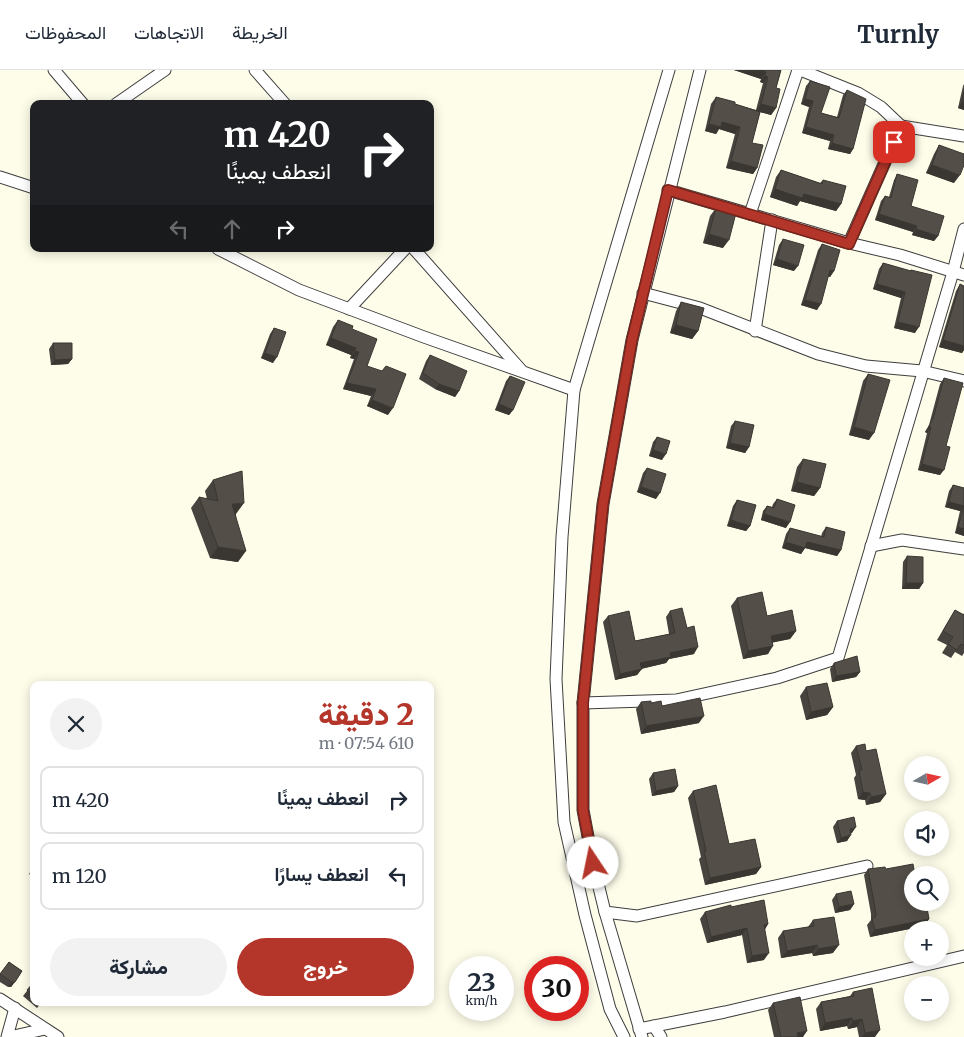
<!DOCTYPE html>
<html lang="ar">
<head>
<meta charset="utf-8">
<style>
  body { margin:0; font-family:Merriweather,Vazirmatn,serif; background:#f2f2f3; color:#1f2937; direction:rtl; height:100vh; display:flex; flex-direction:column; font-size:19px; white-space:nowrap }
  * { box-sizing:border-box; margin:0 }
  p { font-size:16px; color:#747a83 }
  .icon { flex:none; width:28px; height:28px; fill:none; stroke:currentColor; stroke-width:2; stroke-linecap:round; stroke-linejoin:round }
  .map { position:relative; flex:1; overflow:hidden; direction:ltr }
  .side { position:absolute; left:30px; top:611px; width:404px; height:325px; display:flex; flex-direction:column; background:#fff; border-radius:10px; box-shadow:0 2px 12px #0003; direction:rtl }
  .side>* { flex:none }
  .hud { position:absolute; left:30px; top:30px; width:404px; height:152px; border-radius:10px; box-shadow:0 2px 12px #0003; direction:rtl; background:#202124; color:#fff; overflow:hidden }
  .needle { width:32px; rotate:81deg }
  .controls { position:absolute; left:904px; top:686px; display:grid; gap:10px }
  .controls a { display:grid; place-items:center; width:45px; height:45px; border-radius:50%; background:#fff; box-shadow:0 2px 12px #0003; font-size:25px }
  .speed { position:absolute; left:449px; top:886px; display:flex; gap:10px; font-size:25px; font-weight:700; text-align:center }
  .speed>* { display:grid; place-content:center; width:65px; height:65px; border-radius:50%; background:#fff; box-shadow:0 2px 12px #0003; line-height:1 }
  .speed small { font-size:12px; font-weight:400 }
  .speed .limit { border:8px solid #d22; background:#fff; color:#111 }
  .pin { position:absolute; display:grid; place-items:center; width:42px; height:42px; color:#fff; margin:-21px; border-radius:10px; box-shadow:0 2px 8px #0006 }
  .me { position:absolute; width:55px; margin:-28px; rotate:349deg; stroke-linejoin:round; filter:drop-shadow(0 0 4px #0008) }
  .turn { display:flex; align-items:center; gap:18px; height:105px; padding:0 20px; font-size:22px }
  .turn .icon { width:65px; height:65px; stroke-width:2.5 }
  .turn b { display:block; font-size:35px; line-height:42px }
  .lanes { display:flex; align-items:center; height:48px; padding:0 20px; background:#0003; justify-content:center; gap:25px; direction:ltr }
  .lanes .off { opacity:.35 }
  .round { display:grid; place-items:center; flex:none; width:52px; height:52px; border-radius:26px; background:#f2f2f3 }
  .head { display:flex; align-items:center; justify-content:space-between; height:85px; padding:0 20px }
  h1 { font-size:30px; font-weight:800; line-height:38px; color:#b4362a }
  .button { display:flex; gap:10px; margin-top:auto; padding:10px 20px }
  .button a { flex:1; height:58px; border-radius:30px; background:#b4362a; color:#fff; font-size:20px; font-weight:800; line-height:58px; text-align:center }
  .button a+a { background:#f2f2f3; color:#1f2937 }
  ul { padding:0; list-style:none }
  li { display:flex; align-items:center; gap:15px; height:68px; margin:0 10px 8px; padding:0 10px; border:2px solid #e0e1e3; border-radius:10px }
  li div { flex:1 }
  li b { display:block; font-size:19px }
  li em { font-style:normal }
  header { display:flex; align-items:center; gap:30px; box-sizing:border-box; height:70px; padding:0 25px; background:#fff; border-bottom:1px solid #e0e1e3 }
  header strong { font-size:24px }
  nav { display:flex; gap:28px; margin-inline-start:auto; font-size:18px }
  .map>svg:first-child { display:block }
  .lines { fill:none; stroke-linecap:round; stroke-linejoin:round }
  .minor-casing { stroke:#3e3e3e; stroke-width:13 }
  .minor { stroke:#fff; stroke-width:11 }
  .wall { fill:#47433e }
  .shaded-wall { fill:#3a3732 }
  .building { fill:#534e48; stroke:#3a3732 }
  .route-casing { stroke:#75231b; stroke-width:12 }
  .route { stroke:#b4362a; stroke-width:9 }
</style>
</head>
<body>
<header>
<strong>Turnly</strong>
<nav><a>الخريطة</a><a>الاتجاهات</a><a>المحفوظات</a></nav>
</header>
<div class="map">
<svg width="964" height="967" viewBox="0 0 964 967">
  <rect width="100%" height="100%" fill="#fefdea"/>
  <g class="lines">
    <g class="minor-casing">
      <g id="minor">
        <polyline points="54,0 83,34"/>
        <polyline points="255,0 285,34"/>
        <polyline points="800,0 858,23 881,37 901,56 849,173"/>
        <polyline points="116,34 165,0"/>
        <polyline points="901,56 964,66"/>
        <polyline points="0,107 34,118"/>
        <polyline points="668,120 849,173 900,185 964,205"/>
        <polyline points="750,144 798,0"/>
        <polyline points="218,179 299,220 424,267 574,320"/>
        <polyline points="414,179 522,301"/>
        <polyline points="643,223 700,238 818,284 866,296 922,301 964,311"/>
        <polyline points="349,239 405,179"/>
        <polyline points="755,261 772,150"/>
        <polyline points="871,476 902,470 964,479"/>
        <polyline points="583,633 676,630 777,608 838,588 953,202 964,159"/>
        <polyline points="605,842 637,846 867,796"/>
        <polyline points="0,929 58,967"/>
        <polyline points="654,956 661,967"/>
        <polyline points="639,959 725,942 964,886"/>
        <polyline points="7,967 15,938"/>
        <polyline points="9,967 45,959"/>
        <polyline points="624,967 610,939 585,845 564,752 556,609 562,467 574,320 669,0"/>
        <polyline points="642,967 605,842 593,793 583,740 583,633 603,434 632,270 700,0"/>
      </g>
    </g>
    <use href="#minor" class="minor"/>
  </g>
  <g class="wall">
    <polygon points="734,0 781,0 776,18 776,38 771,45 760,42 752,73 757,98 753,104 726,98 735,64 719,59 716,64 705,61 711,34 716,27 735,34 756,40 763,13 760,12 761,9"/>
    <polygon points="810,11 821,43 837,47 843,25 847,20 853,79 850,84 828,79 830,71 802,63 809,37 801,34 806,16"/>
    <polygon points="964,14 964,40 958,38 963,16"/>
    <polygon points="939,75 954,113 926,103 934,84"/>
    <polygon points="781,100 820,113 823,110 841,134 836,141 800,131 797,136 770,127 776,107"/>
    <polygon points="897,104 911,136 938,166 934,171 912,165 913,162 875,150 881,131 885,126 889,127 894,110"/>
    <polygon points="716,138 723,178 703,173 710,146"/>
    <polygon points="783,169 794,201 773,195 779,175"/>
    <polygon points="822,174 834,201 830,207 828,206 817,240 801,235 818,180"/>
    <polygon points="883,193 910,201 911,200 915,263 894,258 901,228 873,219 879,199"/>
    <polygon points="960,214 964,216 964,280 962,283 939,277 956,221"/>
    <polygon points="681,232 698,261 692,269 670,263 676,241"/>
    <polygon points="338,250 352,259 388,345 367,336 371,326 343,319 354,289 350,288 351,285 326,275 333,257"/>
    <polygon points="274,258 273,293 261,288 270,264"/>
    <polygon points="53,273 72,289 68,294 51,295 49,279"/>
    <polygon points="430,285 459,321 455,327 435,319 419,309 426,291"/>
    <polygon points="868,304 869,370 849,365 863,311"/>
    <polygon points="510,306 513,340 509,345 495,340 506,311"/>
    <polygon points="944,308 946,376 940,405 918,400 927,363 925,362 929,355 940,314"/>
    <polygon points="735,351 749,377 745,383 726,378 731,356"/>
    <polygon points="657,367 662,390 649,386 653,372"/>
    <polygon points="803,389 820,418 814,426 791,421 797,397"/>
    <polygon points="647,398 656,429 637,422 643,403"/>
    <polygon points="213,410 236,444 238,492 210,488 191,438 199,427 207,429 205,421"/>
    <polygon points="953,415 964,418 964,466 955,463 960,441 945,437 949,421"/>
    <polygon points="777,429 786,458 761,450 763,441 767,436 772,437 773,434"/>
    <polygon points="737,430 750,456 746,461 727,456 733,436"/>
    <polygon points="826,457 841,480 837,486 805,478 801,484 782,478 786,464 790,458 821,467 822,463"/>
    <polygon points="907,486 923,513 919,519 902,519 903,492"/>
    <polygon points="737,528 767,546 796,561 790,569 773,572 768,584 743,589 731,536"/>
    <polygon points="955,540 963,545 964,543 964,583 962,586 955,582 951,588 942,583 947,575 937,570 950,548"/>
    <polygon points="670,541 687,558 694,584 669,589 666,593 641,599 637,605 615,610 603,552 608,546 635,571 669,564 666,547"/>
    <polygon points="834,593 860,602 856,607 832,612 830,599"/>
    <polygon points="806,617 833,637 827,645 806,650 800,626"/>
    <polygon points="641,632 651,633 662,636 699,653 641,664 636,639"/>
    <polygon points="856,676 866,681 886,724 880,732 866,735 865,730 858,729 854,708 856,705 851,683"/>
    <polygon points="653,703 678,716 674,722 652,726 649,709"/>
    <polygon points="693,721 729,774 761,797 756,804 705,815 699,789 701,787 688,728"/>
    <polygon points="837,751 852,763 851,763 847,771 837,773 833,757"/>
    <polygon points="34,797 34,807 29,804"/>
    <polygon points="868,799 886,799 912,832 929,849 924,856 870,867 867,855 871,850 871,844 864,805"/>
    <polygon points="836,824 854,834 850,840 835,843 832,830"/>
    <polygon points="731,837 768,854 765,859 764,890 747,893 742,865 707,873 700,849 705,842"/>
    <polygon points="813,850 833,883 813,886 812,883 781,888 778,868 783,861 808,857"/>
    <polygon points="9,892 22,901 11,917 8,917 0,912 0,904"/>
    <polygon points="34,912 34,932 42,932 37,938 23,926"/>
    <polygon points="913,912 933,915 912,915 912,935 909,918"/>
    <polygon points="853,922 875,967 859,967 857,957 848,959 847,956 820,961 816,939 821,932 850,926"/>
    <polygon points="773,933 803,967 774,967 768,940"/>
  </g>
  <g class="shaded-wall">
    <polygon points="734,0 759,0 766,2 761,9"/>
    <polygon points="765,6 768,7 763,13 760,12"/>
    <polygon points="805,29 813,31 809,37 801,34"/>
    <polygon points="962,32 964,33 964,40 958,38"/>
    <polygon points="761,34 776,38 771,45 756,41"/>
    <polygon points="722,52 740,57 735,64 719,59 716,64 705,61 709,54"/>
    <polygon points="806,57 834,65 830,71 802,63"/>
    <polygon points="832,73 853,79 850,84 828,79"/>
    <polygon points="731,91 757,98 753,104 726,98"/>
    <polygon points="932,95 960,105 954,113 926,103"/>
    <polygon points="775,119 804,124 841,134 836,141 800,131 797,136 770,127"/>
    <polygon points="879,144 917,156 913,162 875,150"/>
    <polygon points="916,159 938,166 934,171 912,165"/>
    <polygon points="709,164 729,170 723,178 703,173"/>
    <polygon points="777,189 798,196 794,201 773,195"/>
    <polygon points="830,200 834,201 830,207 826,205"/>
    <polygon points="877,214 905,222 901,228 873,219"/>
    <polygon points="805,230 821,234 817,240 801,235"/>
    <polygon points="898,252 919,257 915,263 894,258"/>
    <polygon points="676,255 698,261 692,269 670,263"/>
    <polygon points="331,268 356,278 351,285 326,275"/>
    <polygon points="943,270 964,276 964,280 962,283 939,277"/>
    <polygon points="355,281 359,282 354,289 350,288"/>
    <polygon points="265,283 277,287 273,293 261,288"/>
    <polygon points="72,289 68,294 51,295 55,290"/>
    <polygon points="347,313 376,319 371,326 343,319"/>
    <polygon points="439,314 459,321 455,327 435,319"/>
    <polygon points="372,330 393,338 388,345 367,336"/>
    <polygon points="499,334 513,340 509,345 495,340"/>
    <polygon points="929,356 931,357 927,363 925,362"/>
    <polygon points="854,357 874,363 869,370 849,365"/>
    <polygon points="730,373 749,377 745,383 726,378"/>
    <polygon points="653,380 666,384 662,390 649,386"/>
    <polygon points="922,394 944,400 940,405 918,400"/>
    <polygon points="797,412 820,418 814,426 791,421"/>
    <polygon points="641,417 660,423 656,429 637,422"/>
    <polygon points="949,432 964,436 960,441 945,437"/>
    <polygon points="244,433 236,444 224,445 232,434"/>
    <polygon points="764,444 790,452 786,458 761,450"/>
    <polygon points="731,450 750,456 746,461 727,456"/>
    <polygon points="958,457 964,459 964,466 955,463"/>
    <polygon points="786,472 807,472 841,480 837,486 805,478 801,484 782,478"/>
    <polygon points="218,477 246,481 238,492 210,488"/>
    <polygon points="906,513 923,513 919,519 902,519"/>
    <polygon points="796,561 790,569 766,574 771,566"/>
    <polygon points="773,576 768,584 743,589 748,581"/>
    <polygon points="698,577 694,584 669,589 666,593 636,600 640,593 670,583"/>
    <polygon points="642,599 637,605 615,610 620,604"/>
    <polygon points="860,602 856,607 832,612 836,606"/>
    <polygon points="833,637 827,645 806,650 811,642"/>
    <polygon points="704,646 699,653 641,664 646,656"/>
    <polygon points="678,716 674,722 652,726 656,721"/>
    <polygon points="863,722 870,723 865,730 858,729"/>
    <polygon points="886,724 880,732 866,735 871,727"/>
    <polygon points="856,757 852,763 846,764 850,759"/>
    <polygon points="851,765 847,771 837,773 841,768"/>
    <polygon points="761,797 756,804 705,815 710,808"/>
    <polygon points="854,834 850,840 835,843 839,837"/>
    <polygon points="929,849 924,856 870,867 875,860"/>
    <polygon points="768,854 764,861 764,855"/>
    <polygon points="747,858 742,865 707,873 711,867"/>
    <polygon points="817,875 812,883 781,888 787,881"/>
    <polygon points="839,875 833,883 813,886 818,879"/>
    <polygon points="769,883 764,890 747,893 752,886"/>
    <polygon points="12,912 15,912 11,917 8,917"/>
    <polygon points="852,948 847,956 820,961 825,953"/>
    <polygon points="862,949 857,957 848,959 853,951"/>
    <polygon points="880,960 875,967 862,967 865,963"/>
    <polygon points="807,961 803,967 795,967 797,963"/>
  </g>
  <g class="building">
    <polygon points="759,0 781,0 776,18 780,19 776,38 761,34 768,7 765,6 766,2"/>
    <polygon points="810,11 830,17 821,43 839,48 847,20 866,29 853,79 832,73 834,65 806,57 813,31 805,29"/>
    <polygon points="964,22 964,33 962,32"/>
    <polygon points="716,27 735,32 735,34 760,42 752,73 763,75 757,98 731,91 740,57 722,52 721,57 709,54"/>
    <polygon points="939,75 964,84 964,95 960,105 932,95"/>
    <polygon points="781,100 822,114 823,110 846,116 841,134 804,124 802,128 775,119"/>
    <polygon points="897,104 918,110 911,136 944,146 938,166 916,159 917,156 879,144 885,126 891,128"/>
    <polygon points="716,138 736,143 729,170 709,164"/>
    <polygon points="783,169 804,175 798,196 777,189"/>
    <polygon points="822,174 840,180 834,201 830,200 821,234 805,230"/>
    <polygon points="883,193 911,201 911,200 932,205 919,257 898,252 905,222 877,214"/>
    <polygon points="960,214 964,216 964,276 943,270"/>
    <polygon points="681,232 704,238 698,261 676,255"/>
    <polygon points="338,250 353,256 352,259 377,269 367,296 382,301 386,296 406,304 393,338 372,330 376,319 347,313 359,282 355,281 356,278 331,268"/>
    <polygon points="274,258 286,262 277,287 265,283"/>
    <polygon points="53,273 72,273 72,289 55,290"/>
    <polygon points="430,285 467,301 459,321 439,314 423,303"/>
    <polygon points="868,304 890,310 874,363 854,357"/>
    <polygon points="510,306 525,312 513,340 499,334"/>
    <polygon points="944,308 963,313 946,376 950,377 944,400 922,394 931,357 929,356 933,349"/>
    <polygon points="735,351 754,355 749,377 730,373"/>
    <polygon points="657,367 670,371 666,384 653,380"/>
    <polygon points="803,389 826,394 820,418 797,412"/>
    <polygon points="647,398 666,404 660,423 641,417"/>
    <polygon points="242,401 244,433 232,434 246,481 218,477 199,427 218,431 213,410"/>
    <polygon points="953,415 964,418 964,436 949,432"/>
    <polygon points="777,429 795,435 790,452 764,444 767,436 774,438"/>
    <polygon points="737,430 756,435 750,456 731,450"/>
    <polygon points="964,436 964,459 958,457"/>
    <polygon points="826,457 845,462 841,480 807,472 805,478 786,472 790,458 824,467"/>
    <polygon points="907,486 923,487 923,513 906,513"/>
    <polygon points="762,522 767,546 792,540 796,561 771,566 773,576 748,581 737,528"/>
    <polygon points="682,538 687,558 694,556 698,577 670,583 671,587 640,593 642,599 620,604 608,546 629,541 635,571 675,563 670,541"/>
    <polygon points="955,540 964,545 964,544 964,576 961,574 957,580 948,574 953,567 943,561"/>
    <polygon points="857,586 860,602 836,606 834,593"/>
    <polygon points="827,613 833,637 811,642 806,617"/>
    <polygon points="700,628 704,646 646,656 641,632 651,631 651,633 661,631 662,636"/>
    <polygon points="865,674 866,681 876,679 886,724 871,727 870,723 863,722 859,700 862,700 856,676"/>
    <polygon points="675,699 678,716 656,721 653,703"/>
    <polygon points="716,715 729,774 755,769 761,797 710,808 704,781 706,781 693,721"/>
    <polygon points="854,747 856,757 850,759 851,765 841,768 837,751"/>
    <polygon points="913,794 915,805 912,805 912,832 926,832 929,849 875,860 872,849 876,846 875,838 868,799 885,797 886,799"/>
    <polygon points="851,821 854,834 839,837 836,824"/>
    <polygon points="764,830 768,854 764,855 769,883 752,886 747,858 711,867 705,842 731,835 731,837"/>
    <polygon points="834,847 839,875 818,879 817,875 787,881 783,861 814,856 813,850"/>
    <polygon points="9,892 22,901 15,912 12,912 0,904"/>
    <polygon points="932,909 933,915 914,915 913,912"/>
    <polygon points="34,912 34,926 27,920"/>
    <polygon points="872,918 880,960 865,963 862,949 853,951 852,948 825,953 821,932 854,926 853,922"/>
    <polygon points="800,927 807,961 797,963 798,967 781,967 773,933"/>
  </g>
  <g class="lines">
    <g class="route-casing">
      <polyline id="route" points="593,793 583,740 583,633 603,434 632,270 668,120 849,174 894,72"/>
    </g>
    <use href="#route" class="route"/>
  </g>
</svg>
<div class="controls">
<a><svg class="needle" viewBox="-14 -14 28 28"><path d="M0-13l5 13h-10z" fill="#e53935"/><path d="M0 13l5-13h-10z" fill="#747a83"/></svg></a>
<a><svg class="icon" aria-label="sound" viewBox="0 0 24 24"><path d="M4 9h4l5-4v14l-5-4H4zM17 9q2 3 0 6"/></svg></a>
<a><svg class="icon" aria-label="search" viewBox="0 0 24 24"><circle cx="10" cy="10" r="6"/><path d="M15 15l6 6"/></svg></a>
<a>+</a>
<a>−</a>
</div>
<div class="speed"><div>23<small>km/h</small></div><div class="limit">30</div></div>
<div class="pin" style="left:894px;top:72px;background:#d93025"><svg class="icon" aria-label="arrive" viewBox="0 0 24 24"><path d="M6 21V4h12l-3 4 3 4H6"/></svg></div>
<svg class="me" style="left:593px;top:793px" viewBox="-20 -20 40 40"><circle r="19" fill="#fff"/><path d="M0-13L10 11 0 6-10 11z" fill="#b4362a"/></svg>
<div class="hud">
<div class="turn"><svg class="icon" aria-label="right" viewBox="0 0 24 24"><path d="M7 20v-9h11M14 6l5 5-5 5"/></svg><div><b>420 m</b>انعطف يمينًا</div></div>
<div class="lanes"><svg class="icon off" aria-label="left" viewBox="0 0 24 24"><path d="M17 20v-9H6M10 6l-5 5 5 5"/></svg><svg class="icon off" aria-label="ahead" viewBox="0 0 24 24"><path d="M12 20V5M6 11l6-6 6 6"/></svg><svg class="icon" aria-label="right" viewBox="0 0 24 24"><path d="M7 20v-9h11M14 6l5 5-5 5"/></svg></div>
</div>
<section class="side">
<div class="head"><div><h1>2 دقيقة</h1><p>610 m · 07:54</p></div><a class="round"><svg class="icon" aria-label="close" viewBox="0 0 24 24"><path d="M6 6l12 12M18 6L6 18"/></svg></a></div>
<ul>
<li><svg class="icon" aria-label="right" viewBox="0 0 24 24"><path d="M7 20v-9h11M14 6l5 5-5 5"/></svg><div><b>انعطف يمينًا</b></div><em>420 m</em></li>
<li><svg class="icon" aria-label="left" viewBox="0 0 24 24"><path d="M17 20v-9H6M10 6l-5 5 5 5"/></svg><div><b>انعطف يسارًا</b></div><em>120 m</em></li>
</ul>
<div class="button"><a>خروج</a><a>مشاركة</a></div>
</section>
</div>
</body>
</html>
